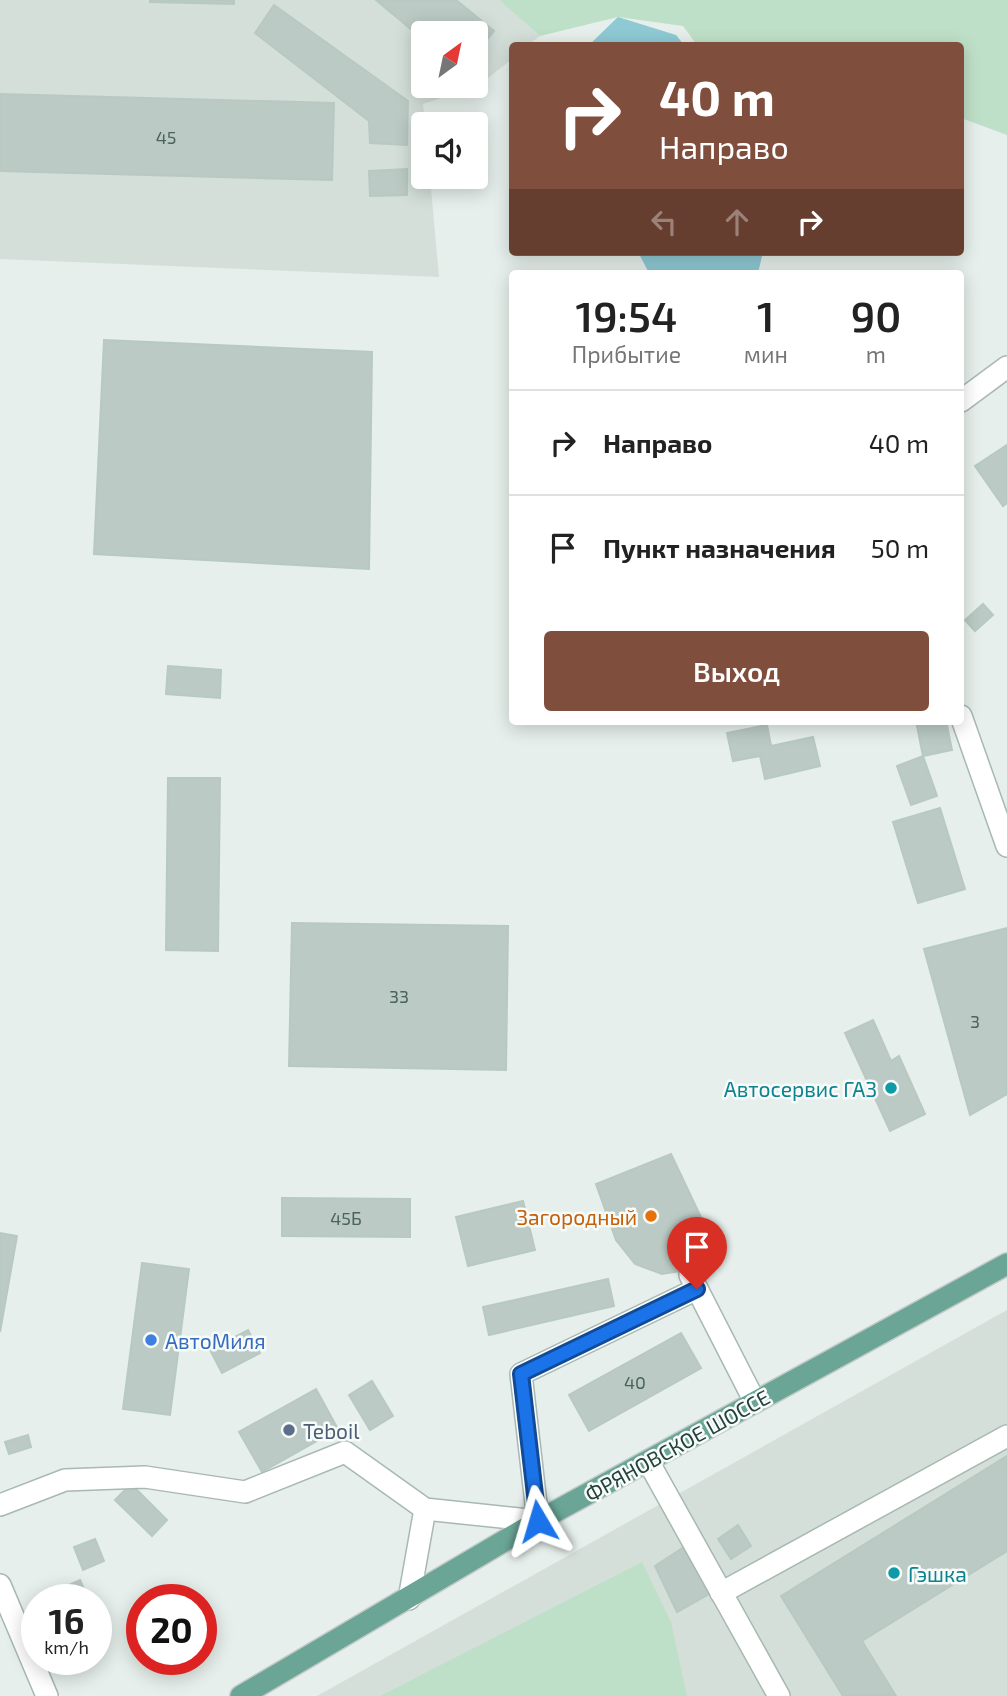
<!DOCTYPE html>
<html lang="ru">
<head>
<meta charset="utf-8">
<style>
  body { margin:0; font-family:"Exo 2",sans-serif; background:#f2f2f2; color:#222; height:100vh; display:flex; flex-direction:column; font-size:26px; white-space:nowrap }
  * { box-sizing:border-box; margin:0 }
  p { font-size:23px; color:#767676 }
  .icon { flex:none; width:38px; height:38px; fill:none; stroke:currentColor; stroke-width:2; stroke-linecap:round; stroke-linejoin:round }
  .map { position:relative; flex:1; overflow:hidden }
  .details { position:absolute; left:509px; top:270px; width:455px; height:455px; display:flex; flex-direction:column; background:#fff; border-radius:7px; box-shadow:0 4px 18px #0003 }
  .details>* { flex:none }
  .top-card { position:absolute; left:509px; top:42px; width:455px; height:214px; border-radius:7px; box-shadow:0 4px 18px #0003; background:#804e3d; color:#fff; overflow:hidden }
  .needle { width:46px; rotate:33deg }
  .controls { position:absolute; left:411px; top:21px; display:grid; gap:14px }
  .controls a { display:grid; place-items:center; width:77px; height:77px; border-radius:7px; background:#fff; box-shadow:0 4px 18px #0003; font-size:35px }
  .speed { position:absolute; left:21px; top:1584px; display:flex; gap:14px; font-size:35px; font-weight:700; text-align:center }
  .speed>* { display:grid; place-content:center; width:91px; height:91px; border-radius:50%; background:#fff; box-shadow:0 4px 18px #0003; line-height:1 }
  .speed small { font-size:18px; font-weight:400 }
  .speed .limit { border:10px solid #d22; background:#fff; color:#111 }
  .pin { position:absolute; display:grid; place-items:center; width:60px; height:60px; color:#fff; margin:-72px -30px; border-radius:50% 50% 50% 0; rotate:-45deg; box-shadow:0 0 7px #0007 }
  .pin .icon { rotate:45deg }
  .me { position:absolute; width:77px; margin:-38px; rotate:353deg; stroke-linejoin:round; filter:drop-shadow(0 0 5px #0008) }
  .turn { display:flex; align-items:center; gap:24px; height:147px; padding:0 35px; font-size:32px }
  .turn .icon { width:91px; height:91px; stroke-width:2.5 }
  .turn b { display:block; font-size:49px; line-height:60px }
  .lanes { display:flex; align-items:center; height:66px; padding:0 35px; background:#0003; justify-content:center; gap:35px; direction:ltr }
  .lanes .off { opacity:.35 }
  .eta { display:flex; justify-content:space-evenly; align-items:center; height:119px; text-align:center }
  .eta b { font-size:42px; font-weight:600; line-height:49px }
  .primary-button { display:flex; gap:14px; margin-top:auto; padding:14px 35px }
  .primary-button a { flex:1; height:80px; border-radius:7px; background:#804e3d; color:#fff; font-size:28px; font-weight:600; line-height:80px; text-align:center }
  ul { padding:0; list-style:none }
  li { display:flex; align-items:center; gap:21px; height:105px; padding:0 35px; border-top:2px solid #e0e0e0 }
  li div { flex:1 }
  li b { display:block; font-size:26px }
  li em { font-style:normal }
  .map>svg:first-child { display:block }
  .built { fill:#d4dfda; fill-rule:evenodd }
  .green { fill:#bfe0c8 }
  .water { fill:#8ec9d4 }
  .building { fill:#bbcac4; stroke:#b8c9c2; stroke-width:2 }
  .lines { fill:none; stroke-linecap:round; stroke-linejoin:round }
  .minor-casing { stroke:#a8b8b2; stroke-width:24 }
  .major-casing { stroke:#c2cac8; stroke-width:24 }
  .minor { stroke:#fff; stroke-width:21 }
  .major { stroke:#6aa596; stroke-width:21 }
  .route-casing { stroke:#114b97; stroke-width:18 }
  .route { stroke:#1a73e8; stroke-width:12 }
  .culture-dot { fill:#0f9aa8; stroke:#f7fbf9; stroke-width:2.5 }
  .food-dot { fill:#e8710a; stroke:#f7fbf9; stroke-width:2.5 }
  .shop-dot { fill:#3f7fe0; stroke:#f7fbf9; stroke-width:2.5 }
  .service-dot { fill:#5c6f8a; stroke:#f7fbf9; stroke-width:2.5 }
  .labels { text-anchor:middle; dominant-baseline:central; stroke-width:5; stroke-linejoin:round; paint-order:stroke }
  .number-label { font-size:18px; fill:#4a645c }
  .culture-label { font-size:21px; fill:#0d838f; stroke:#f7fbf9; text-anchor:end }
  .food-label { font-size:21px; fill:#c56008; stroke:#f7fbf9; text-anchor:end }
  .shop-label { font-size:21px; fill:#366cbe; stroke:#f7fbf9; text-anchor:start }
  .service-label { font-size:21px; fill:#4e5e75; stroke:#f7fbf9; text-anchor:start }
  .street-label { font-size:21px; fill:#24423a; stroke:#f7fbf9 }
</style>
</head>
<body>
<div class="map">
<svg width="1007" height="1696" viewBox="0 0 1007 1696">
  <rect width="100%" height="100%" fill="#e6efeb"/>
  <g class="built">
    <path d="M 0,0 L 499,0 L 540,36 L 528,45 L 513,46 L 513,58 L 478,86 L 423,104 L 425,124 L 424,177 L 430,177 L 439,277 L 0,259 ZM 424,33 L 476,33 L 476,86 L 424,86 Z"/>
    <polygon points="1007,1310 1007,1696 317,1696"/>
  </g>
  <g class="green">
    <polygon points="499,0 1007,0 1007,135 961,118 961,46 697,45 683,26 618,17 540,36"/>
    <polygon points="642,1562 671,1622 687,1696 380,1696"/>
  </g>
  <g class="water">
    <polygon points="618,17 676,35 684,45 589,45"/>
    <polygon points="638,252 763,252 758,273 649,273"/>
  </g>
  <g class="building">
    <polygon points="150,0 234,0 234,4 150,2"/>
    <polygon points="376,0 456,0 494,31 476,53 476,33 424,33 424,40"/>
    <polygon points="274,5 408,101 407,145 370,143 369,121 255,33"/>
    <polygon points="0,94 334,103 332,180 0,171"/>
    <polygon points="407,169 407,195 370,196 369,171"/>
    <polygon points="104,340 372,352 369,569 94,554"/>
    <polygon points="1007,445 1007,503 1003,506 975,466"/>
    <polygon points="983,604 993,615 975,631 965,620"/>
    <polygon points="168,666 221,670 220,698 166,694"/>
    <polygon points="916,721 946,721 952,750 923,756"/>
    <polygon points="767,725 771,746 813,737 820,766 765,779 760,756 733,761 727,733"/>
    <polygon points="923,756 937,796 911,805 897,766"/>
    <polygon points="168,778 220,778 218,951 166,950"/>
    <polygon points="940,808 965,889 918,903 893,822"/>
    <polygon points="292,923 508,926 506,1070 289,1066"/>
    <polygon points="1007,928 1007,1094 970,1115 924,949"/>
    <polygon points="873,1020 891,1061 899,1056 925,1114 890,1131 845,1033"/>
    <polygon points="671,1154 709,1234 704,1254 686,1270 662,1274 635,1264 616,1240 596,1184"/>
    <polygon points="282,1198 410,1199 410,1237 282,1236"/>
    <polygon points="523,1201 535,1250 468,1266 456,1217"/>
    <polygon points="0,1233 17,1236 0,1332"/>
    <polygon points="142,1263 189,1269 170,1415 123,1409"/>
    <polygon points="608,1279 614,1306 489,1335 483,1307"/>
    <polygon points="248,1330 260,1353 222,1373 210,1350"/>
    <polygon points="681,1333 701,1368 589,1431 569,1395"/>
    <polygon points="372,1381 393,1416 370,1430 349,1395"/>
    <polygon points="316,1389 338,1429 262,1472 239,1432"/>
    <polygon points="28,1435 31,1447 9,1454 5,1442"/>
    <polygon points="1007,1456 1007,1551 862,1641 896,1696 843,1696 781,1596"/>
    <polygon points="131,1484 167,1520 152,1536 115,1500"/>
    <polygon points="738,1525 751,1546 731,1559 718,1539"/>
    <polygon points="95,1539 104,1561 83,1570 74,1547"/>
    <polygon points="684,1547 709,1594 677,1612 655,1566"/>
    <polygon points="80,1580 89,1600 56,1600 53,1592"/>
  </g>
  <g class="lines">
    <g class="minor-casing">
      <g id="minor">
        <polyline points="961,401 1007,367"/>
        <polyline points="961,716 1007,846"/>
        <polyline points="690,1275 755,1402"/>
        <polyline points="648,1461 779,1696"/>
        <polyline points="0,1505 65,1480 145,1477 245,1492 345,1452 425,1509 538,1521 521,1374 697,1289"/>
        <polyline points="0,1585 47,1696"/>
        <polyline points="721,1593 1007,1436"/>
        <polyline points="409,1599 425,1509"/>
      </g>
    </g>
    <g class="major-casing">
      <polyline id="major" points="241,1696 538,1521 1007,1264"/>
    </g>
    <use href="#minor" class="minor"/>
    <use href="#major" class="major"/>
  </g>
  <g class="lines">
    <g class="route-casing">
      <polyline id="route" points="538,1521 521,1374 697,1289"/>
    </g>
    <use href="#route" class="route"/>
  </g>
  <g class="culture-dot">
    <circle cx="891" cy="1088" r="7"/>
    <circle cx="894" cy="1573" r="7"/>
  </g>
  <circle class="food-dot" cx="651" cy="1216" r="7"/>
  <circle class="shop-dot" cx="151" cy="1340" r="7"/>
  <circle class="service-dot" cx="289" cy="1430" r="7"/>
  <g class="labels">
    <g class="number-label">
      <text x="166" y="137">45</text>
      <text x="399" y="996">33</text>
      <text x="975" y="1021">3</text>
      <text x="346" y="1218">45Б</text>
      <text x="635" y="1382">40</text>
    </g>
    <g class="culture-label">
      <text x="877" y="1088">Автосервис ГАЗ</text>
      <text x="908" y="1573" text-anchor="start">Гэшка</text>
    </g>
    <g class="food-label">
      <text x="637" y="1216">Загородный</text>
    </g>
    <g class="shop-label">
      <text x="165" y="1340">АвтоМиля</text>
    </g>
    <g class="service-label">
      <text x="303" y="1430">Teboil</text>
    </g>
    <g class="street-label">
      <text transform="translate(677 1445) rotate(-29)">ФРЯНОВСКОЕ ШОССЕ</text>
    </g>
  </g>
</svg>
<div class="controls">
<a><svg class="needle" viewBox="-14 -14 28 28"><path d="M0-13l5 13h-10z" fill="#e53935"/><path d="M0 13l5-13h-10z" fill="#767676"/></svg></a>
<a><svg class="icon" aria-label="sound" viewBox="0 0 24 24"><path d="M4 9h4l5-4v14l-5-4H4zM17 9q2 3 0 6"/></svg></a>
</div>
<div class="speed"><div>16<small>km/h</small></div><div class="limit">20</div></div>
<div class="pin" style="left:697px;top:1289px;background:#d93025"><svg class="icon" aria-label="arrive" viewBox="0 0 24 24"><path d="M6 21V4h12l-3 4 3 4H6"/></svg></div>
<svg class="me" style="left:538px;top:1521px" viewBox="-20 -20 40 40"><path d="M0-17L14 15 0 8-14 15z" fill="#1a73e8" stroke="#fff" stroke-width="4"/></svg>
<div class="top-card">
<div class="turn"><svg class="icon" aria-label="right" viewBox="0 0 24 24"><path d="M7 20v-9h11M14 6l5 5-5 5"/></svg><div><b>40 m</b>Направо</div></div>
<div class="lanes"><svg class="icon off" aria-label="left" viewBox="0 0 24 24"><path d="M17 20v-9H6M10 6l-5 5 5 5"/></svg><svg class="icon off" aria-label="ahead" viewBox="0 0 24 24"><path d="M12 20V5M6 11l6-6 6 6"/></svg><svg class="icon" aria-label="right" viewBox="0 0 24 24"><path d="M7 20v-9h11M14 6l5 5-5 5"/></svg></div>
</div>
<section class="details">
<div class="eta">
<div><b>19:54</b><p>Прибытие</p></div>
<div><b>1</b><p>мин</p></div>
<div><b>90</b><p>m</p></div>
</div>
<ul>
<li><svg class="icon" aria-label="right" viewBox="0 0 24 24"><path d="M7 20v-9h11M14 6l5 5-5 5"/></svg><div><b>Направо</b></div><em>40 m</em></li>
<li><svg class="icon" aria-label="arrive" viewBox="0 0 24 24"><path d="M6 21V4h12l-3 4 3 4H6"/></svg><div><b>Пункт назначения</b></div><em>50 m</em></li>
</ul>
<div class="primary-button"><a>Выход</a></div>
</section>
</div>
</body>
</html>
